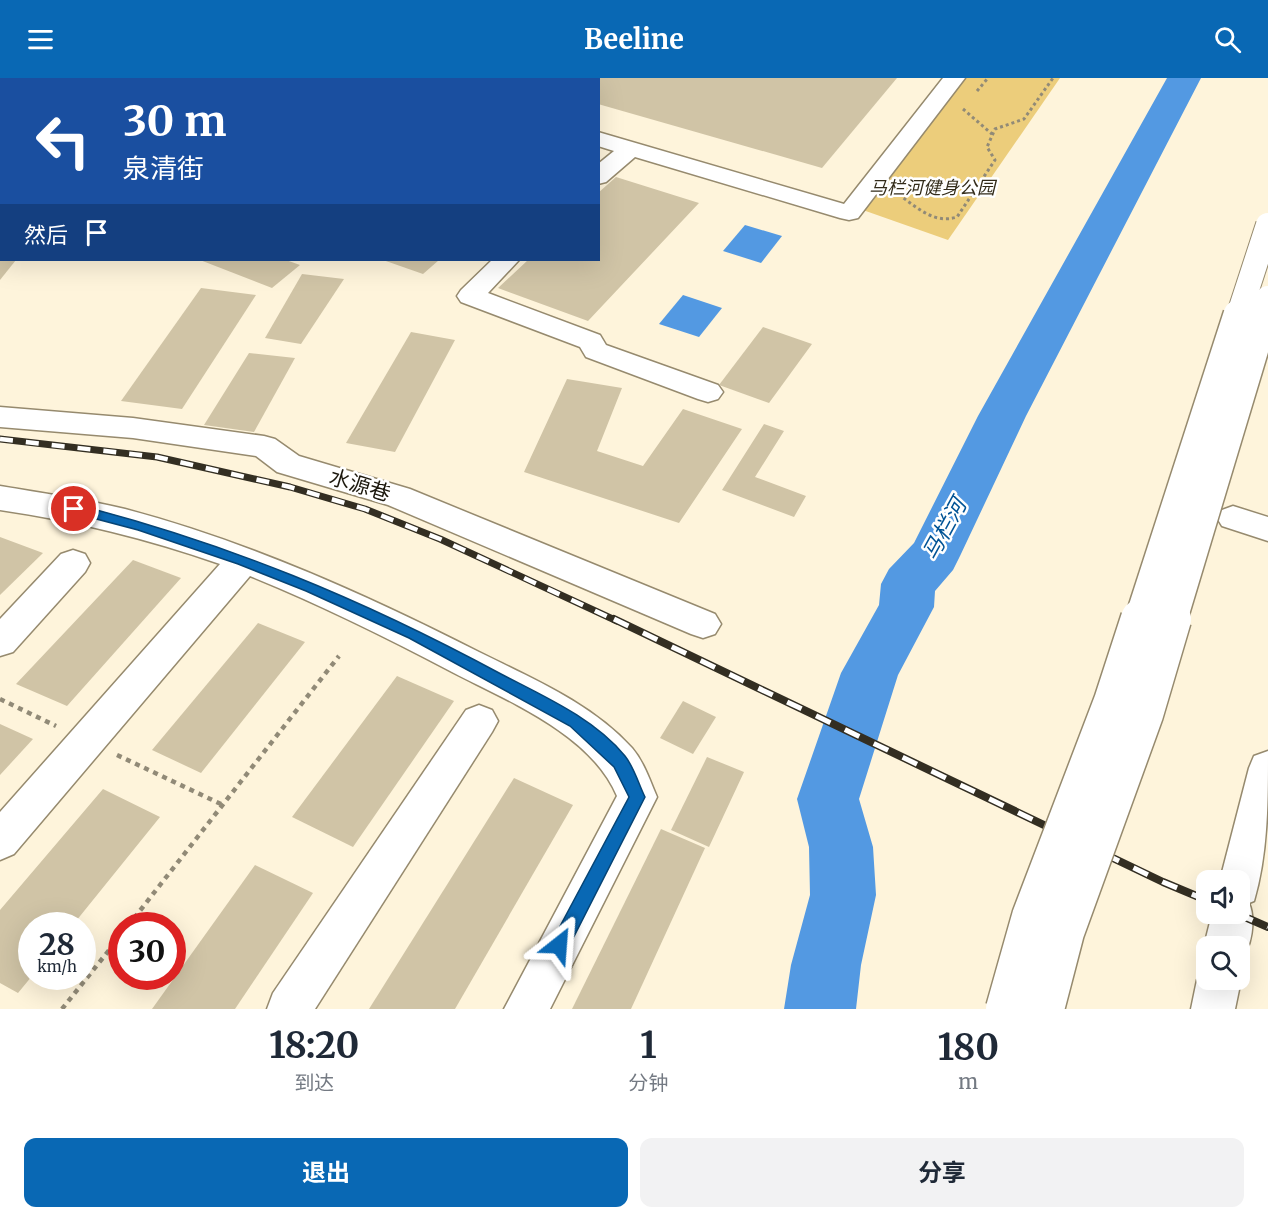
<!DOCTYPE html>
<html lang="zh">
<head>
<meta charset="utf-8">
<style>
  body { margin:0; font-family:Merriweather,"Noto Sans SC",serif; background:#f2f2f3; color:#1f2937; height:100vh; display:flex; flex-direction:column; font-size:22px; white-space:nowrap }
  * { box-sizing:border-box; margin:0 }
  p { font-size:20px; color:#747a83 }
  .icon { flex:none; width:33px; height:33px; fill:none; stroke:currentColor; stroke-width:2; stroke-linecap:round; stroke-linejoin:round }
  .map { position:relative; height:931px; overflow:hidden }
  .sheet { display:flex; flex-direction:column; background:#fff; flex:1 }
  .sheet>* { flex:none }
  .banner { position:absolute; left:0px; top:0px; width:600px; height:183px; box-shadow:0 6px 24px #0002; background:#1a4fa0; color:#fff; overflow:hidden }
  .controls { position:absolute; left:1196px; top:792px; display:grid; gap:12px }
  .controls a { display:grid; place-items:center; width:54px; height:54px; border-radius:12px; background:#fff; box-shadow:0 6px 24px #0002; font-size:30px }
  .speed { position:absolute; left:18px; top:834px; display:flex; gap:12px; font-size:30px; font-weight:700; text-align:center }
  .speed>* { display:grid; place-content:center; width:78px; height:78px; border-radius:50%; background:#fff; box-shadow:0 6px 24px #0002; line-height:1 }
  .speed small { font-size:15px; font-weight:400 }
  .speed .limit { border:9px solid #d22; background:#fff; color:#111 }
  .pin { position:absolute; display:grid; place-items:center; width:51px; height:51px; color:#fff; margin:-26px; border:3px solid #fff; border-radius:50%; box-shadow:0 2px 6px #0007 }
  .me { position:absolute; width:66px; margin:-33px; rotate:28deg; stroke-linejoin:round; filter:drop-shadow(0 0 4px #0008) }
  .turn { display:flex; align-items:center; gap:21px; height:126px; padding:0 24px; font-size:27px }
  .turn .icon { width:78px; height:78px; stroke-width:2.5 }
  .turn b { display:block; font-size:42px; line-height:51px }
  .then { display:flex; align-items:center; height:57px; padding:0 24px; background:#0003; gap:12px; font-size:22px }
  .eta { display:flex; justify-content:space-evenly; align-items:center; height:102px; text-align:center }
  .eta b { font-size:36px; font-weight:700; line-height:42px }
  .button { display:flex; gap:12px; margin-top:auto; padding:12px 24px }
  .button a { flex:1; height:69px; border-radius:12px; background:#0968b4; color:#fff; font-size:24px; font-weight:700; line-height:69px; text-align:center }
  .button a+a { background:#f2f2f3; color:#1f2937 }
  header { display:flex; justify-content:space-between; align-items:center; height:78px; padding:0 24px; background:#0968b4; color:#fff; font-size:27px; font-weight:700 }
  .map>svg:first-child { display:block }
  .green { fill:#eccd7b }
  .water { fill:#5399e2 }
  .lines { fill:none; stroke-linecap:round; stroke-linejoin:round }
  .river { fill:#5399e2; fill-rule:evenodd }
  .building { fill:#d0c4a6 }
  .minor-casing { stroke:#968a6e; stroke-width:3 }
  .major-casing { stroke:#968a6e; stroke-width:3 }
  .path-far1 { stroke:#918a77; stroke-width:3; stroke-dasharray:3 3; stroke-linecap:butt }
  .path { stroke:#918a77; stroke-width:4.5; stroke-dasharray:5 5; stroke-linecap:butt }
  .minor { fill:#fff; fill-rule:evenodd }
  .major { fill:#fff; fill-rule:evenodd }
  .rail-far1-casing { stroke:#332e22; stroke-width:7 }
  .rail-casing { stroke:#332e22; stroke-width:8 }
  .rail-far1 { stroke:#fff; stroke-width:4.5; stroke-dasharray:13; stroke-linecap:butt }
  .rail { stroke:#fff; stroke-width:5; stroke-dasharray:16; stroke-linecap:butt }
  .highway-bridge-far2-casing { stroke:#968a6e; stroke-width:26; stroke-linecap:butt }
  .highway-bridge-far1-casing { stroke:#968a6e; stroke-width:34; stroke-linecap:butt }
  .highway-bridge-casing { stroke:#968a6e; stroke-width:43; stroke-linecap:butt }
  .highway-bridge-far2 { stroke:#fff; stroke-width:24 }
  .highway-bridge-far1 { stroke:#fff; stroke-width:31 }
  .highway-bridge { stroke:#fff; stroke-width:40 }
  .route { fill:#0968b4; stroke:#064475; stroke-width:1.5 }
  .labels { text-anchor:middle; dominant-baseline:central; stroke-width:5; stroke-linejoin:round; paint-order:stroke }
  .far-park-label { font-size:18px; font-style:italic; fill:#322b19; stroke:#fff }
  .street-label { font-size:21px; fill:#1b170c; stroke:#fff }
  .water-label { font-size:22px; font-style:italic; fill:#005395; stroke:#fff }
</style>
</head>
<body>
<header><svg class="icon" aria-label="menu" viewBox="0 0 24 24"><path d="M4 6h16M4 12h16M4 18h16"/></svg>Beeline<svg class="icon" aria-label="search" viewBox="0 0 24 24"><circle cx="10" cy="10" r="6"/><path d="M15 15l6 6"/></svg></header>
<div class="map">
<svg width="1268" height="931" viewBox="0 0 1268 931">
  <rect width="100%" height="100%" fill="#fef4db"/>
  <polygon class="green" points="961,0 1060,0 948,162 860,131"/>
  <g class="water">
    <polygon points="745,147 782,158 761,185 723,173"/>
    <polygon points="683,217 722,230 699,259 659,246"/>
  </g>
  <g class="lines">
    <polygon class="river" points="1167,0 1201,0 1026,338 960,478 953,492 935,513 934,529 898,597 859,721 873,769 876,817 861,887 856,931 784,931 791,887 810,817 809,769 797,721 841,595 879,527 881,506 889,491 914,465 978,338"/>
  </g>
  <g class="building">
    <polygon points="598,0 897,0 822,90 598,26"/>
    <polygon points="616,99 699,125 588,243 498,210 528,182 598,182 598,115"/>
    <polygon points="0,182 16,182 0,202"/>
    <polygon points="200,182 286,182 300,187 272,210"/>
    <polygon points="383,182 439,182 423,196"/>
    <polygon points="302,196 344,201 301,266 265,260"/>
    <polygon points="201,210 256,217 182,331 121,323"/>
    <polygon points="763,249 812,266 769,325 719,307"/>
    <polygon points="411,254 455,262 395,374 346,365"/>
    <polygon points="249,275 295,280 254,354 204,347"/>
    <polygon points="567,301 622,310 597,373 643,388 683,331 742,351 679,445 524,394"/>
    <polygon points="764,346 784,353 755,399 806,418 794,439 722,412"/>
    <polygon points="0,459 43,475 0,517"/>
    <polygon points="133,482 181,500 67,628 16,606"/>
    <polygon points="258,545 305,564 201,695 152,672"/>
    <polygon points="397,598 454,623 353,769 292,739"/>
    <polygon points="683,623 716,639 693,676 660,660"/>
    <polygon points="0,646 33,661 0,697"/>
    <polygon points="707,679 744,694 709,769 671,752"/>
    <polygon points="514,700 573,727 455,931 369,931"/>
    <polygon points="103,711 160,739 72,848 32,848 32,898 18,915 0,905 0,832"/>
    <polygon points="661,751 705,770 631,931 572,931"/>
    <polygon points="255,787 313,815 235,931 152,931"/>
  </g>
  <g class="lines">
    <g class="minor-casing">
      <g id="minor">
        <polygon points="383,0 408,0 409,2 384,2"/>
        <polygon points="522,0 544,0 521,2"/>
        <polygon points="943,0 965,0 858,140 849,142 840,140 635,79 606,104 598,106 598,86 614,73 598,68 598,54 844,126"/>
        <polygon points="492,182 519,182 488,215 600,257 606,267 718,307 723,314 718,321 708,324 698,321 586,279 580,269 461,224 457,218 461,212"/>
        <polygon points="0,329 133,340 264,358 275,361 299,378 410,411 715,536 721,546 715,556 703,560 691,556 388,427 277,394 256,378 133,360 0,349"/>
        <path d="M 0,408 C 42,415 84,421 125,431 C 249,464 365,516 479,574 C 533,601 591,625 632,670 C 644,684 650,703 657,719 L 550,931 L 504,931 L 617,718 C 591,656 508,623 452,594 C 386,559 319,526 250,498 L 14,776 L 0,782 L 0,734 L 220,486 C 148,461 76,443 0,432 Z"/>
        <polygon points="1233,428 1268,439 1268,463 1222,448 1217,440 1222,432"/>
        <polygon points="73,472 85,476 90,485 85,494 13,574 0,578 0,541 61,476"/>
        <polygon points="479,627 492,632 498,643 492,654 315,931 267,931 273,915 466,632"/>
      </g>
    </g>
    <g class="major-casing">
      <g id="major">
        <polygon points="26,0 48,0 26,2"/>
        <polygon points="62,0 84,0 62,2"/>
        <polygon points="2,33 2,48 0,49 0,34"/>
        <polygon points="0,76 2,76 0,92"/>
        <path d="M 1268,673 C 1268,723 1268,776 1254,823 L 1249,825 C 1256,841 1252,871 1239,884 L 1239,868 L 1206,868 L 1206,872 L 1204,868 L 1212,836 L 1239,836 L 1239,802 L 1220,802 L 1249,690 L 1254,678 Z"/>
        <polygon points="1206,885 1206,902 1239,902 1239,897 1241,902 1235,931 1191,931 1197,902"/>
      </g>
    </g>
    <g class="path-far1">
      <polyline points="977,13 988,0"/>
      <polyline points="963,31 992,56"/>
      <path d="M 903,109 L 902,119 C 919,131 935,146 957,139 L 995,82 L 987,69 L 995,51 L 1024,41 L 1053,0"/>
    </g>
    <g class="path">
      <polyline points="0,621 56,648"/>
      <polyline points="117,677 223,727"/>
      <polyline points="128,848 339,578"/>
      <polyline points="62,931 122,856"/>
    </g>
    <use href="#minor" class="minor"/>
    <use href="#major" class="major"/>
    <g class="rail-far1-casing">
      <polyline id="rail-far1" points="0,361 157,379 290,409 365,431 440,461 617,543"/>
    </g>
    <g class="rail-casing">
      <g id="rail">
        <polyline points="614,541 1163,804 1206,822"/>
        <polyline points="1238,836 1268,849"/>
      </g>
    </g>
    <use href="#rail-far1" class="rail-far1"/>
    <use href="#rail" class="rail"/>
    <g class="highway-bridge-far2-casing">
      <g id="highway-bridge-far2">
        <polyline points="1238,239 1268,147"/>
        <polyline points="1262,239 1268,220"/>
      </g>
    </g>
    <g class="highway-bridge-far1-casing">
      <g id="highway-bridge-far1">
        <polyline points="1140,543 1239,237"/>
        <polyline points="1171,543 1263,237"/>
      </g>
    </g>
    <g class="highway-bridge-casing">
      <g id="highway-bridge">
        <polyline points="1006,931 1032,839 1114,624 1141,541"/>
        <polyline points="1044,931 1064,854 1143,636 1171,541"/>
      </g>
    </g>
    <use href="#highway-bridge-far2" class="highway-bridge-far2"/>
    <use href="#highway-bridge-far1" class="highway-bridge-far1"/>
    <use href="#highway-bridge" class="highway-bridge"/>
  </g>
  <path class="route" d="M 74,426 C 227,465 362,521 501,596 C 543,618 594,640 625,678 C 634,689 639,707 645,719 L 566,874 L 559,876 L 553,874 L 550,867 L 629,719 L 614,689 L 570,648 L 409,560 L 306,513 L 238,486 L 138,452 L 70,434 L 68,431 L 70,427 Z"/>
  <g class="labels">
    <g class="far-park-label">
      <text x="932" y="109">马栏河健身公园</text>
    </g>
    <g class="street-label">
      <text transform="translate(360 407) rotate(17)">水源巷</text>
    </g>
    <g class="water-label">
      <text transform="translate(944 451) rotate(-61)">马栏河</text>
    </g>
  </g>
</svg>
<div class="controls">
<a><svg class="icon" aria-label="sound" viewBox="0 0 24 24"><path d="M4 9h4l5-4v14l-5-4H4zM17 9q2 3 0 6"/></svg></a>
<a><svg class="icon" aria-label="search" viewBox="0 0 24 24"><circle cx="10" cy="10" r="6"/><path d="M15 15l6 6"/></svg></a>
</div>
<div class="speed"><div>28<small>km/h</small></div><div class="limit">30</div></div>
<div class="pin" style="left:74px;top:431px;background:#d93025"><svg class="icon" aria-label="arrive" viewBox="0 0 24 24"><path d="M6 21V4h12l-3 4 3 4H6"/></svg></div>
<svg class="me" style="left:559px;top:867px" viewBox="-20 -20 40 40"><path d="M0-17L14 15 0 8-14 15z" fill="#0968b4" stroke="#fff" stroke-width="4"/></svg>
<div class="banner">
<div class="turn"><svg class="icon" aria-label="left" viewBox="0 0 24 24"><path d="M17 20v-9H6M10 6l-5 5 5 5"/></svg><div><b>30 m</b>泉清街</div></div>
<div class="then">然后<svg class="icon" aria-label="arrive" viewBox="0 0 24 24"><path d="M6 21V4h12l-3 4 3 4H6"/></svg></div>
</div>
</div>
<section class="sheet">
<div class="eta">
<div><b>18:20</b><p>到达</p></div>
<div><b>1</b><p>分钟</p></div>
<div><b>180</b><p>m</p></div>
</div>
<div class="button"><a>退出</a><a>分享</a></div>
</section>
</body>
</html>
